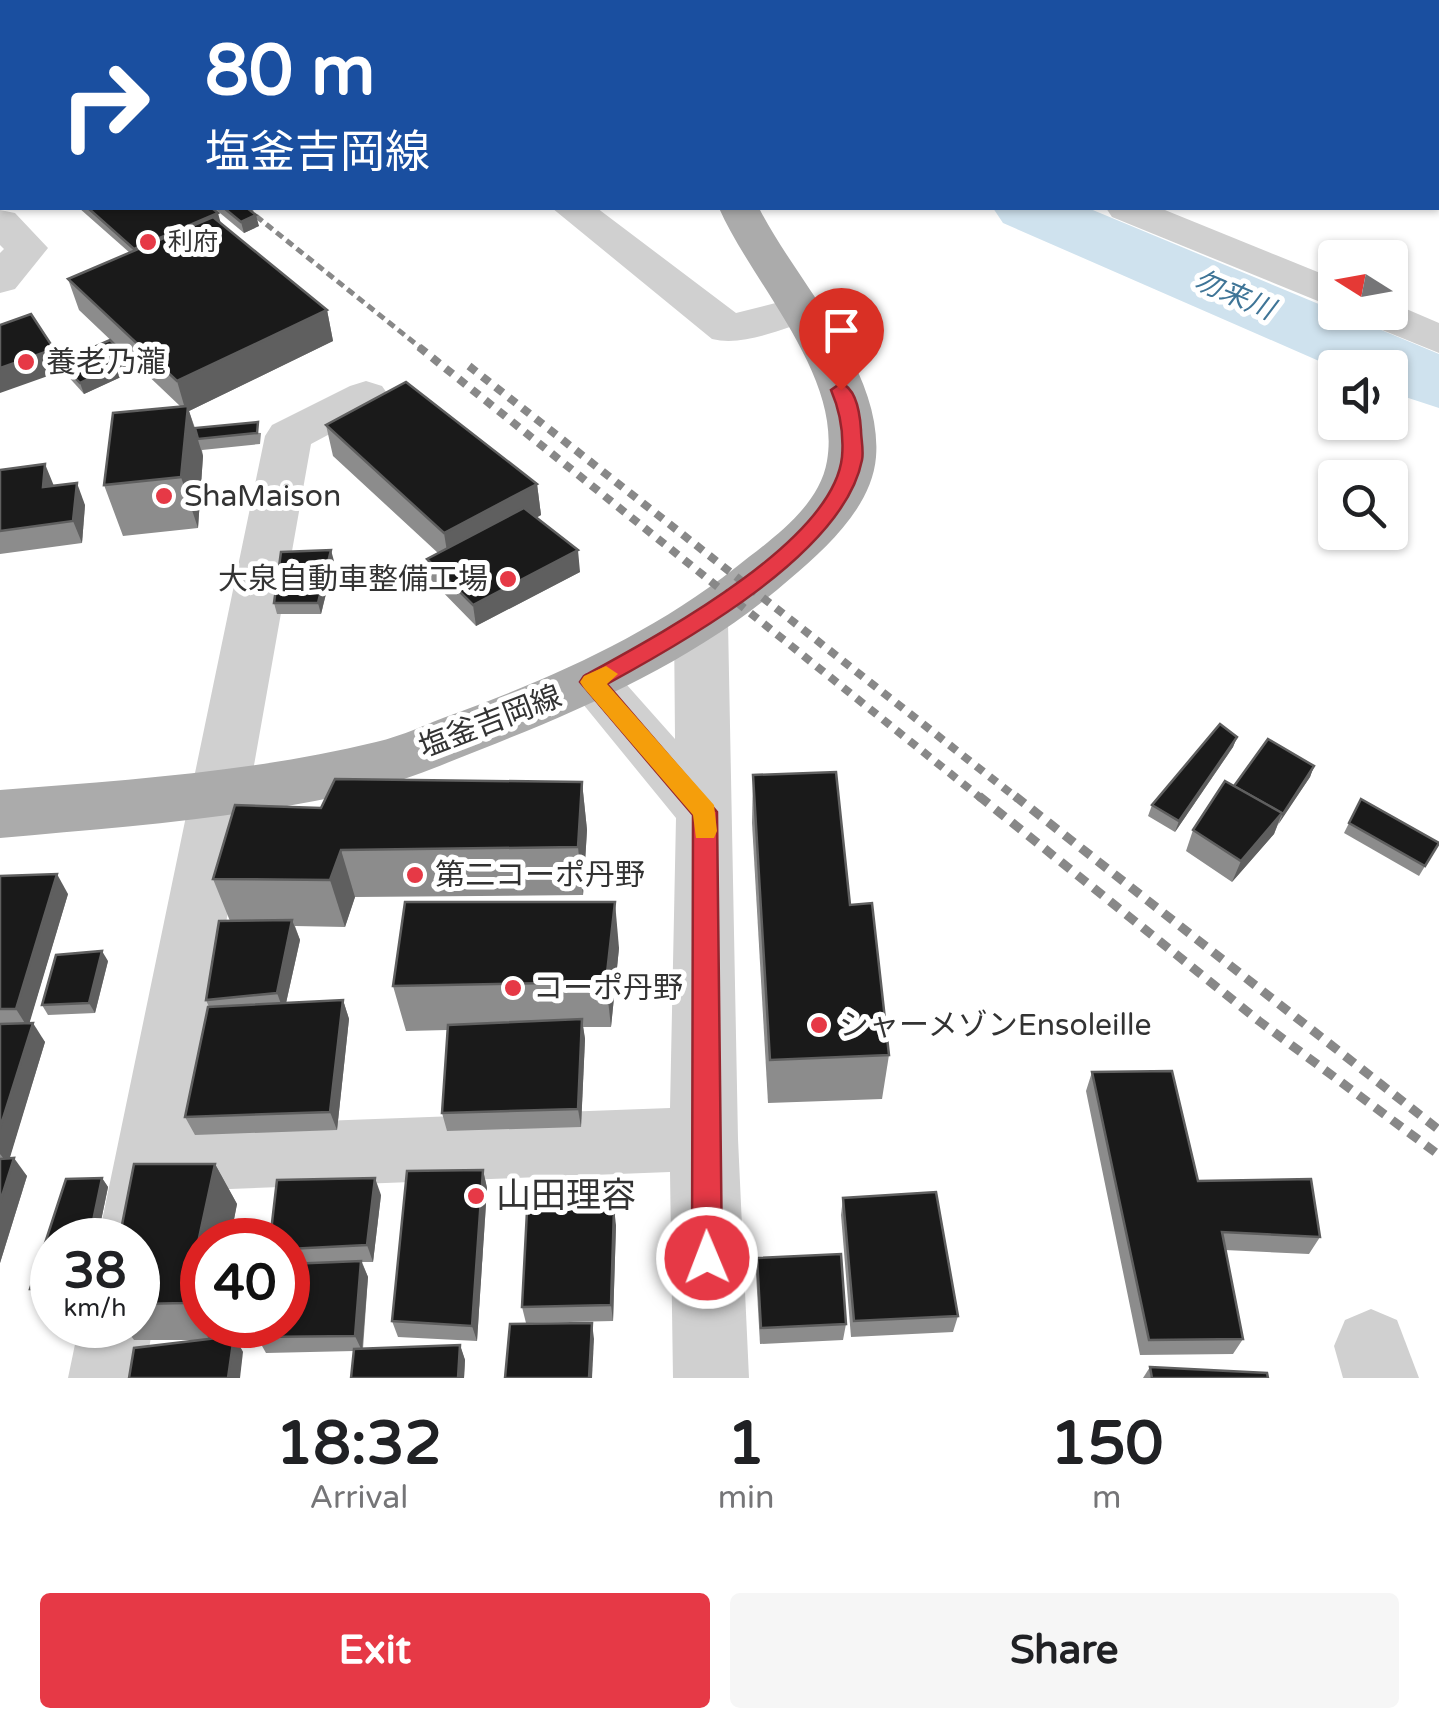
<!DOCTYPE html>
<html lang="en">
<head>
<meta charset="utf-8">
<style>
  body { margin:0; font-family:"Varela Round","Noto Sans JP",sans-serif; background:#f6f6f6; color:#202124; height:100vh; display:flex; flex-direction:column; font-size:38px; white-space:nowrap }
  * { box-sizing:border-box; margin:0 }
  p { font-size:32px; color:#757577 }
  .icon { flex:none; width:55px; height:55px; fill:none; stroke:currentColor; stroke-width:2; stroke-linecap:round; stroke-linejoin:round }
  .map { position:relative; height:1378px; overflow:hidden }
  .sheet { display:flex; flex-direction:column; background:#fff; flex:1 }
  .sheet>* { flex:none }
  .top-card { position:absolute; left:0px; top:0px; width:1440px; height:210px; box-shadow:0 2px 8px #0004; background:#1a4fa0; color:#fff; overflow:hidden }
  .needle { width:65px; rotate:281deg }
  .tools { position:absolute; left:1318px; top:240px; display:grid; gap:20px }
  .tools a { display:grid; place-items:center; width:90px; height:90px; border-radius:10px; background:#fff; box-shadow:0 2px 8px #0004; font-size:50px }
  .speed { position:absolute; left:30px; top:1218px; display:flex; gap:20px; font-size:50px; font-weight:700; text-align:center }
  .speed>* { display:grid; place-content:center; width:130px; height:130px; border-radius:50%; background:#fff; box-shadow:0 2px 8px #0004; line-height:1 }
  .speed small { font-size:25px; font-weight:400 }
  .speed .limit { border:15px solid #d22; background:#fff; color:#111 }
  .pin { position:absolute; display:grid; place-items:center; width:85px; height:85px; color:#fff; margin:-102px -42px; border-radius:50% 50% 50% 0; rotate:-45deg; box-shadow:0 0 10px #0007 }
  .pin .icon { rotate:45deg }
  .me { position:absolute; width:110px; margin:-55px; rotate:359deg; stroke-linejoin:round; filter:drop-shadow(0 0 8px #0008) }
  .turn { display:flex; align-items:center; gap:35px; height:210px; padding:0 40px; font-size:45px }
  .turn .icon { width:130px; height:130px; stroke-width:2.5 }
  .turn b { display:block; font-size:70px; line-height:85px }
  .eta { display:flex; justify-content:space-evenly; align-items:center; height:170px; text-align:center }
  .eta b { font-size:60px; font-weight:700; line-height:70px }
  .cta { display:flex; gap:20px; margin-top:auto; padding:20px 40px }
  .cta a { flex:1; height:115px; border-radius:10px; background:#e63946; color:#fff; font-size:40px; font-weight:700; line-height:115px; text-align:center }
  .cta a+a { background:#f6f6f6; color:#202124 }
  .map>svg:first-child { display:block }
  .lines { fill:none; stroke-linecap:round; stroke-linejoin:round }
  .river { fill:#cfe2ee; fill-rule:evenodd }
  .minor { fill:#d0d0d0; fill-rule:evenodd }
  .major { fill:#ababab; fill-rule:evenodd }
  .rail-far2 { stroke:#888; stroke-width:5; stroke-dasharray:8 5; stroke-linecap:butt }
  .rail-far1 { stroke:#888; stroke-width:8; stroke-dasharray:9 8; stroke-linecap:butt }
  .rail { stroke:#888; stroke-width:9; stroke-dasharray:12 9; stroke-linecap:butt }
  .wall { fill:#8c8c8c }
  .shaded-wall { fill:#5f5f5f }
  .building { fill:#1a1a1a; stroke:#5f5f5f; stroke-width:2.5 }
  .route { fill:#e63946; stroke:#96252e; stroke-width:2.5 }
  .slow { fill:#f59e0b }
  .poi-dot { fill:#e63946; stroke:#fff; stroke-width:4 }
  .labels { text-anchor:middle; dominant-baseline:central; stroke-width:10; stroke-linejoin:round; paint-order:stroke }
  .far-poi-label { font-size:25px; fill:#333; stroke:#fff; text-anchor:start }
  .far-water-label { font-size:28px; font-style:italic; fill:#3f7597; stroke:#fff }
  .poi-label { font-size:30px; fill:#333; stroke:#fff; text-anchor:start }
  .street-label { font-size:30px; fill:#333; stroke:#fff }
  .near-poi-label { font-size:35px; fill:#333; stroke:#fff; text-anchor:start }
</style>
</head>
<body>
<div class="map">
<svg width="1439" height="1378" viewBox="0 0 1439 1378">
  <rect width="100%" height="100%" fill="#fff"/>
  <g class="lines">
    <g class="river">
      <polygon points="498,0 563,0 564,2 500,2"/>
      <polygon points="993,208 1088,208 1439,354 1439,408 1390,392 1390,368 1335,368 1003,223"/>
    </g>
    <g class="minor">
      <polygon points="251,0 288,0 289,2 252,2"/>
      <path d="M 552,208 L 597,208 L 736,313 L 799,297 L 815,301 L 821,310 L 815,319 C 783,328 744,347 712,339 Z"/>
      <polygon points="1106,208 1160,208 1335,279 1335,308 1112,217"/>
      <polygon points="0,210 15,213 48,248 15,289 0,293 0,253 4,249 0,245"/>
      <polygon points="1390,302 1439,323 1439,353 1360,321 1354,312 1390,312"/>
      <polygon points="366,381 382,386 389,396 382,406 311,444 190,1126 670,1108 676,818 565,682 573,667 592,661 611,667 675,739 674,622 682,608 701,603 720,608 728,622 738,1139 749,1378 673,1378 670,1172 178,1191 170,1240 159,1265 138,1273 138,1240 98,1240 265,436 272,425 350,386"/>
      <polygon points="138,1297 142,1299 153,1325 144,1378 68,1378 79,1325 138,1325"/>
      <polygon points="1371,1309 1397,1320 1419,1378 1343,1378 1334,1346 1345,1320"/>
    </g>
    <g class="major">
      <rect x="709" y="0" width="34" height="2"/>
      <path d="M 719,208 L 759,208 C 797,283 883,369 876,457 C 872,507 826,548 791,578 C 700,658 593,705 482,749 C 446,763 412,778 375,788 C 252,818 125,827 0,838 L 0,790 C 126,780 253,772 376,742 C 403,736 428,723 454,714 C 554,677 651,634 735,568 C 770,540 819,508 827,461 C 842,375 752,283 719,208 Z"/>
    </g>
    <polyline class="rail-far2" points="246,208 422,349"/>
    <g class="rail-far1">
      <polyline points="419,347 982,799"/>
      <polyline points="469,366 1018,799"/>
    </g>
    <g class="rail">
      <polyline points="979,796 1259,1021 1439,1155"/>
      <polyline points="1015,796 1439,1130"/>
    </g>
  </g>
  <g class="wall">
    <polygon points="79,208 212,208 221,224 327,310 333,341 189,411 195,428 261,433 260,444 202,450 203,456 198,528 123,536 104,485 180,406 79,310 68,279 130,253"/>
    <polygon points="214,208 247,208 259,226 244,233"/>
    <polygon points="130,360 134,371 84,394 65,373 60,362"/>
    <polygon points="326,425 537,484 541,515 536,518 580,572 476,626 431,580 427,559 438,553 333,456"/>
    <polygon points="0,470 54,486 85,505 82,543 0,554"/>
    <polygon points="334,561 321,614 277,614 274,603"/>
    <polygon points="1237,737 1233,747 1175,832 1148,816 1152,805"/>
    <polygon points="1314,766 1310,777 1278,824 1274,834 1232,882 1186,851 1193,830 1234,786"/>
    <polygon points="753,775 850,905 889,1055 882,1099 768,1103 752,823"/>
    <polygon points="582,782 587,830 583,895 355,897 345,927 295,926 300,940 286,1003 343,1000 349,1019 337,1130 195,1135 185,1117 209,1007 206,1000 230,921 213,879 321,808"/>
    <polygon points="1361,799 1439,843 1419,876 1344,833"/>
    <polygon points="0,876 68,894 29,1023 45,1042 9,1159 27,1176 0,1263"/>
    <polygon points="619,948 611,1027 583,1027 585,1039 581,1127 447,1131 442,1113 447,1030 406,1031 393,986"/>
    <polygon points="108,961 95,1013 48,1015 42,1005"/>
    <polygon points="1092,1072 1198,1181 1320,1237 1309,1254 1225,1250 1243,1339 1233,1354 1140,1355 1086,1091"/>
    <polygon points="215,1164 237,1204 210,1339 234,1336 243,1352 201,1340 134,1340 123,1325 138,1325 138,1240"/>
    <polygon points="483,1170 487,1188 477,1341 398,1337 392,1321"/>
    <polygon points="102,1178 108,1187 97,1240 52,1240 52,1298 37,1298 30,1289 66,1179"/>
    <polygon points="381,1195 373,1262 362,1262 368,1277 363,1349 460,1345 465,1360 464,1378 351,1378 354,1351 266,1353 257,1337 288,1325 288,1240"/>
    <polygon points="843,1198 958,1316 953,1332 851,1337 841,1215"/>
    <polygon points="616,1225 613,1321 526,1323 522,1307"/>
    <polygon points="757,1258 846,1324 843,1340 760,1344 756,1274"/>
    <polygon points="1150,1367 1268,1378 1143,1378"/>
  </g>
  <g class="shaded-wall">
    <polygon points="218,213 221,224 138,260 134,249"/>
    <polygon points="256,215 259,226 244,233 241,222"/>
    <polygon points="327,310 333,341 189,411 203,456 198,528 181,477 186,412 177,381"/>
    <polygon points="54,349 62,371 0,393 0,368"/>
    <polygon points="130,360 134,371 84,394 80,383"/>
    <polygon points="45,464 54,486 43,487"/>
    <polygon points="77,483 85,505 82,543 73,521"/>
    <polygon points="537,484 541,515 449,564 444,533"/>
    <polygon points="331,550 334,561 321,614 318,603"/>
    <polygon points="578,550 580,572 476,626 473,605"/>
    <polygon points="1237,737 1233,747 1175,832 1179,821"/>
    <polygon points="1314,766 1310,777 1278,825 1283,814"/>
    <polygon points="582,782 587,830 583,895 578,847"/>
    <polygon points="1282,813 1274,834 1232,882 1241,861"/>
    <polygon points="341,850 355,897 345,927 330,880"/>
    <polygon points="57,874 68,894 28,1028 16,1009"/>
    <polygon points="615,902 619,948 611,1027 606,982"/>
    <polygon points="292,920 300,940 284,1012 277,993"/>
    <polygon points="102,951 108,961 95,1013 89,1003"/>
    <polygon points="343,1000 349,1019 337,1130 330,1112"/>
    <polygon points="582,1019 585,1039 581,1127 578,1109"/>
    <polygon points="33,1023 45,1042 8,1164 0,1154 0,1128"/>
    <polygon points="14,1158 27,1176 0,1263 0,1202"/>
    <polygon points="215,1164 237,1204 230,1240 202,1240 202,1325 213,1325 210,1340 185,1303"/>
    <polygon points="483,1170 487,1188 477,1341 472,1326"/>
    <polygon points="102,1178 108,1187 97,1240 89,1240"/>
    <polygon points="375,1178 381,1195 373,1262 367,1245"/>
    <polygon points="614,1208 616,1225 613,1321 611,1305"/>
    <polygon points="361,1261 368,1277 362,1351 355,1336"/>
    <polygon points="592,1323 594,1339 592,1378 589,1378"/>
    <polygon points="234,1336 243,1352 240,1378 228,1378"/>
    <polygon points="460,1345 465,1360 464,1378 458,1378"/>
  </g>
  <g class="building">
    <polygon points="0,104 2,104 2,131 0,129"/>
    <polygon points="88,208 212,208 218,213 134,249"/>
    <polygon points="224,208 247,208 256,215 241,222"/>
    <polygon points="213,217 327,310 177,381 68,279"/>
    <polygon points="31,314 54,349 0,368 0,325"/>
    <polygon points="110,340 130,360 80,383 60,362"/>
    <polygon points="406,382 537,484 444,533 326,425"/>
    <polygon points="188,406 181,477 104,485 113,413"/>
    <polygon points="258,422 257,433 198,439 195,428"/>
    <polygon points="45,464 43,487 77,483 73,521 0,531 0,470"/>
    <polygon points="524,508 578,550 473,605 427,559"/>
    <polygon points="331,550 318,603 274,603 281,552"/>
    <polygon points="1220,724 1237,737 1179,821 1152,805"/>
    <polygon points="1268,739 1314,766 1283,814 1234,786"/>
    <polygon points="836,772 850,905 872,903 889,1055 770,1060 753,775"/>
    <polygon points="335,779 582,782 578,847 341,850 330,880 213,879 235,805 321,808"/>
    <polygon points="1225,781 1282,813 1241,861 1193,830"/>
    <polygon points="1361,799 1439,843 1425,866 1349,823"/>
    <polygon points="57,874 16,1009 0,1009 0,876"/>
    <polygon points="405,902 615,902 606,982 393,986"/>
    <polygon points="292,920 277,993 206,1000 219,921"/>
    <polygon points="102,951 89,1003 42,1005 56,955"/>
    <polygon points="343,1000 330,1112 185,1117 208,1007"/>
    <polygon points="582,1019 578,1109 442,1113 448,1025"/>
    <polygon points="33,1023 0,1128 0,1024"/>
    <polygon points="1172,1071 1198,1181 1311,1179 1320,1237 1222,1232 1243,1339 1149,1340 1092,1072"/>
    <polygon points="14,1158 0,1202 0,1159"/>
    <polygon points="134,1164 215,1164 185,1303 138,1304 138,1240 119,1240"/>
    <polygon points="483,1170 472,1326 392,1321 407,1171"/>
    <polygon points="102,1178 89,1240 52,1240 52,1290 30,1289 66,1179"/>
    <polygon points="375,1178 367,1245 288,1249 288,1240 270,1240 277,1180"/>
    <polygon points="936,1192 958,1316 854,1321 843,1198"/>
    <polygon points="614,1208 611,1305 522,1307 527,1211"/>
    <polygon points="841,1254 846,1324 761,1328 757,1258"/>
    <polygon points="361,1261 355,1336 257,1337 258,1325 288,1325 288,1264"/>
    <polygon points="592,1323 589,1378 505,1378 510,1324"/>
    <polygon points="234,1336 228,1378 129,1378 134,1348"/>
    <polygon points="460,1345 458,1378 351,1378 354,1349"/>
    <polygon points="1150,1367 1267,1373 1268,1378 1152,1378"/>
  </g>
  <path class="route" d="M 841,383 C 857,389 860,414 861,430 C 861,439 864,451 862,460 C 844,553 684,642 607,684 L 717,812 L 722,1258 L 718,1269 L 707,1273 L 697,1269 L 692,1258 L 693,815 L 580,682 L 584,676 C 653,638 833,543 842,457 C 844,433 840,411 831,390 Z"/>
  <polygon class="slow" points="606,666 618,674 607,684 714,805 717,831 714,838 696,838 693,815 584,688 580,682 584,676"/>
  <g class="poi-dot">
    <circle cx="148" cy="242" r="10"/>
    <circle cx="26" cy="362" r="10"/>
    <circle cx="164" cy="496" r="10"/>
    <circle cx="508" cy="579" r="10"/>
    <circle cx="415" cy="875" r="10"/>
    <circle cx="513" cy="988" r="10"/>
    <circle cx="819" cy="1025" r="10"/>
    <circle cx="476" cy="1196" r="10"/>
  </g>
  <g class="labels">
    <g class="far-poi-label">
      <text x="168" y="242">利府</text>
    </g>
    <g class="far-water-label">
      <text transform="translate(1234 295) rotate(23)">勿来川</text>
    </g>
    <g class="poi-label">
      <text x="46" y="362">養老乃瀧</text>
      <text x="184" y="496">ShaMaison</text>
      <text x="488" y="579" text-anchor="end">大泉自動車整備工場</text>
      <text x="435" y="875">第二コーポ丹野</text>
      <text x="533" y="988">コーポ丹野</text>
      <text x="839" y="1025">シャーメゾンEnsoleille</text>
    </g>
    <g class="street-label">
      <text transform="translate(490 722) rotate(-21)">塩釜吉岡線</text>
    </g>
    <g class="near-poi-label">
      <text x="496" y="1196">山田理容</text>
    </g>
  </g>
</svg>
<div class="tools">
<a><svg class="needle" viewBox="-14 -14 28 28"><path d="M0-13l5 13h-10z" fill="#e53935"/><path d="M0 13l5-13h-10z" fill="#757577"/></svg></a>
<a><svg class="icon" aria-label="sound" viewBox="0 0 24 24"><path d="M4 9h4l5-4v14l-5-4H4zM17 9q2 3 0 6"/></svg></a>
<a><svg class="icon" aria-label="search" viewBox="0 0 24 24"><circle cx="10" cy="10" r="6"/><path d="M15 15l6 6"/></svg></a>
</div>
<div class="speed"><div>38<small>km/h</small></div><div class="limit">40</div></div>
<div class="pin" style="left:841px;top:390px;background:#d93025"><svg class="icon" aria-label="arrive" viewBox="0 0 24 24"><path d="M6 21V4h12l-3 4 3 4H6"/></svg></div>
<svg class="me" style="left:707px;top:1258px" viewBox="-20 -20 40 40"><circle r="17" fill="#e63946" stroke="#fff" stroke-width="3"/><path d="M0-11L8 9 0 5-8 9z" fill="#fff"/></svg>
<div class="top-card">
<div class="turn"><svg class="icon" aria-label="right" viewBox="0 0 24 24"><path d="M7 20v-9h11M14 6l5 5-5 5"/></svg><div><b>80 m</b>塩釜吉岡線</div></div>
</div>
</div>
<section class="sheet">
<div class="eta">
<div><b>18:32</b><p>Arrival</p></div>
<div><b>1</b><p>min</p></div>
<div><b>150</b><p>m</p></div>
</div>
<div class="cta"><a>Exit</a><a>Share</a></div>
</section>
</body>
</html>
